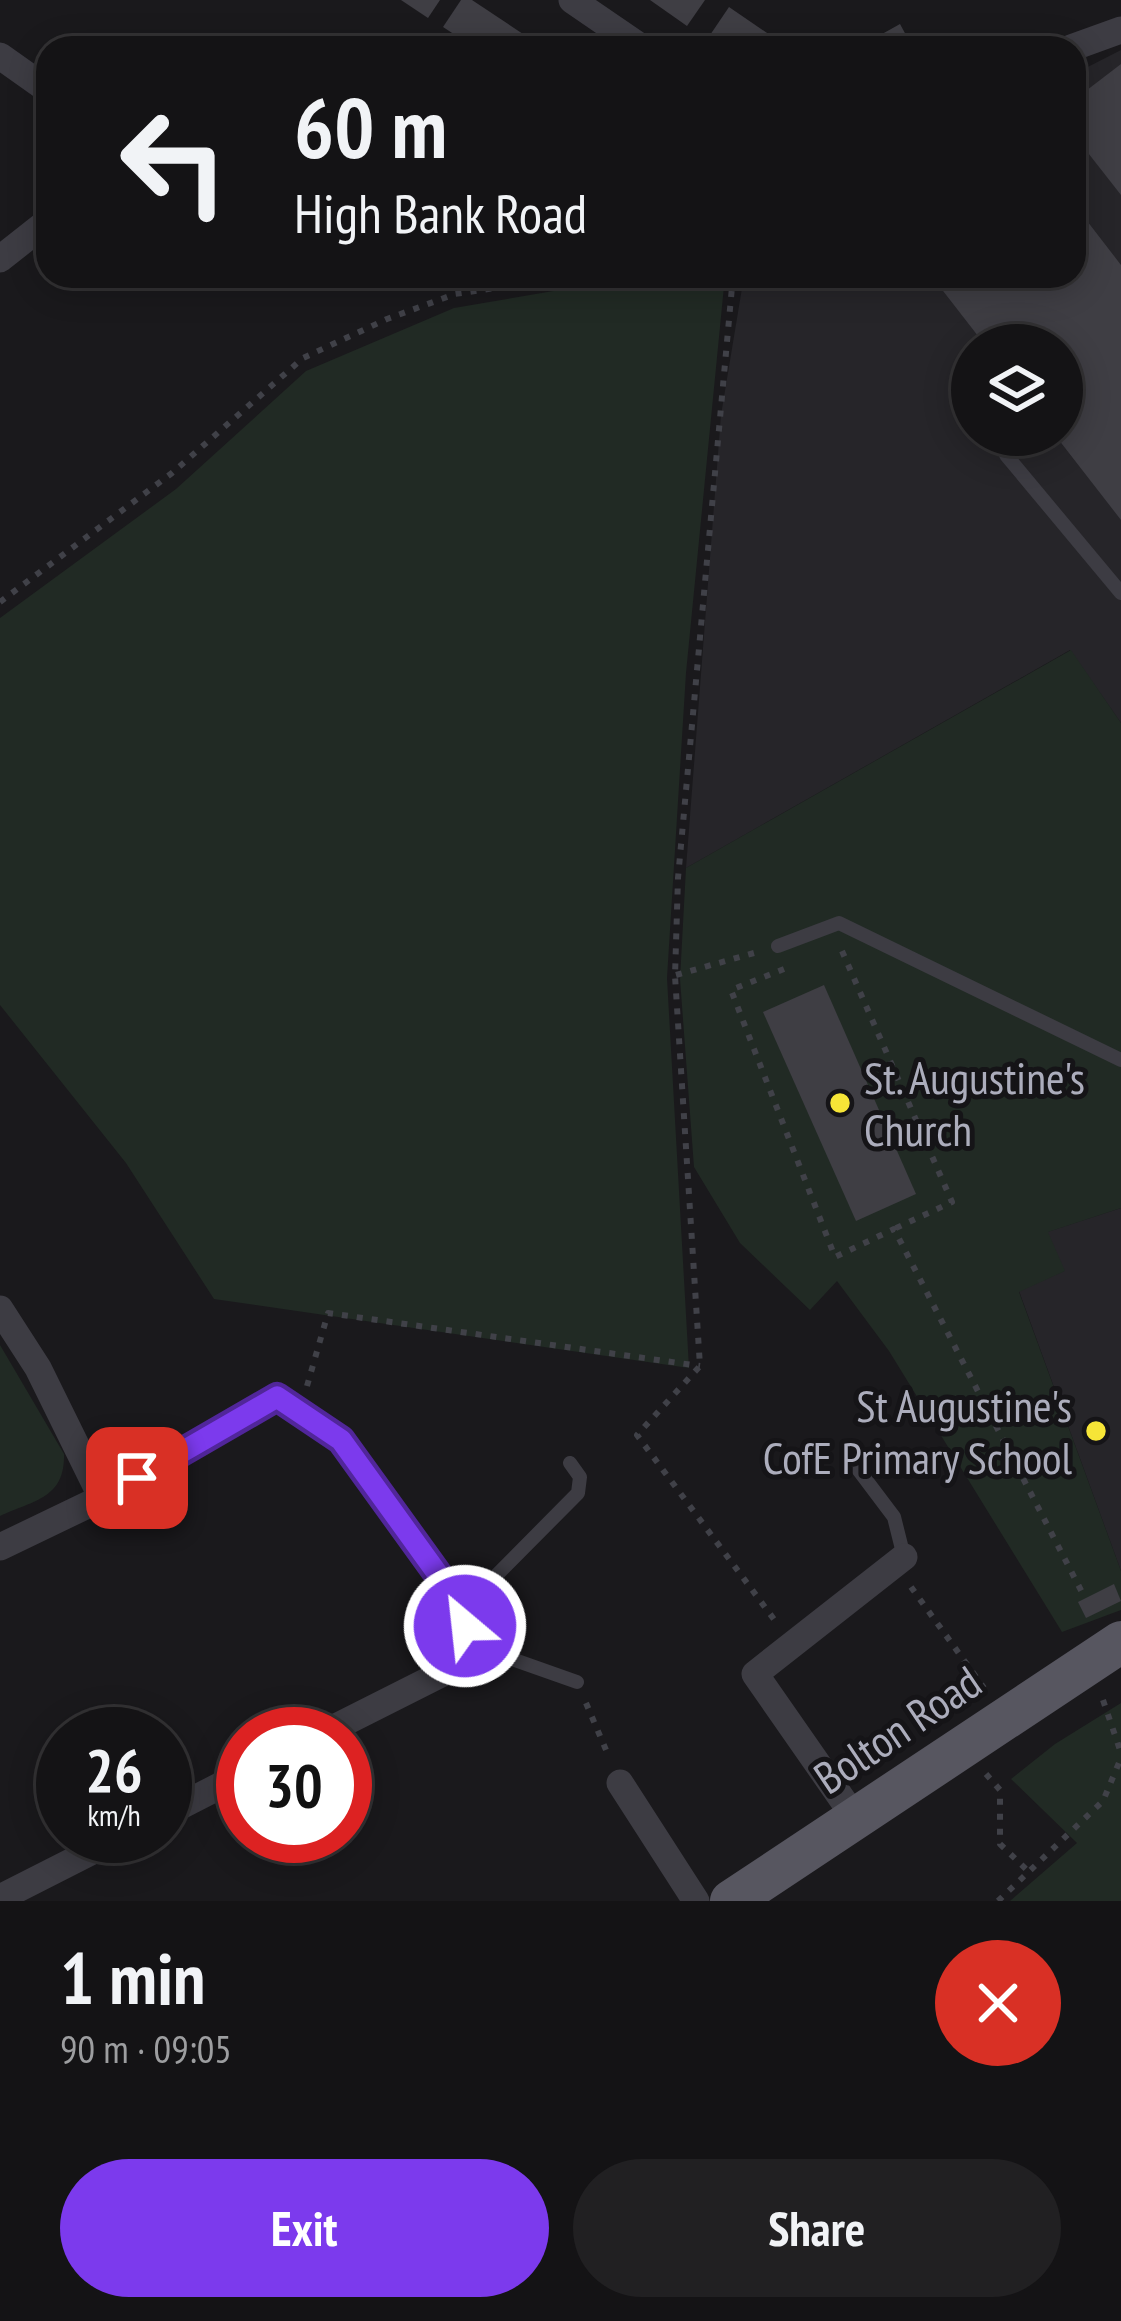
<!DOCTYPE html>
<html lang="en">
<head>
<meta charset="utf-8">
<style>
  body { margin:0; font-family:"PT Sans Narrow",sans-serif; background:#212022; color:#f1f3f6; height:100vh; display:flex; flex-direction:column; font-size:45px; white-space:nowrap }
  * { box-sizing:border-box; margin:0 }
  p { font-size:39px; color:#9d9ea0 }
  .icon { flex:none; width:66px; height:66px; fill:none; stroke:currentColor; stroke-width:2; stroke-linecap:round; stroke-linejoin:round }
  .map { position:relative; height:1901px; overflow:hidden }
  .side { display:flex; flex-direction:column; background:#141315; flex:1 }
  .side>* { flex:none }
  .guide { position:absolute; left:36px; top:36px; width:1050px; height:252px; border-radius:36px; box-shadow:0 6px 30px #0003,0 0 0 3px #333234; background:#141315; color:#f1f3f6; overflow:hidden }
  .buttons { position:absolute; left:951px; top:324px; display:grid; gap:24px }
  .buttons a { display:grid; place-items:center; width:132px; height:132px; border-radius:50%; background:#141315; box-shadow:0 6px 30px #0003,0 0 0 3px #333234; font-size:60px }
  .speed { position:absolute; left:36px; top:1707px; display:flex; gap:24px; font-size:60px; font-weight:700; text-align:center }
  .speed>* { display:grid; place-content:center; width:156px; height:156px; border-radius:50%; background:#141315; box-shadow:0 6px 30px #0003,0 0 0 3px #333234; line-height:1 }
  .speed small { font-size:30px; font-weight:400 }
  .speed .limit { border:18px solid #d22; background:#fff; color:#111 }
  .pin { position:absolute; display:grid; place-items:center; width:102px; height:102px; color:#fff; margin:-51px; border-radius:24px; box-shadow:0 6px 18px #0006 }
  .me { position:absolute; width:132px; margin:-66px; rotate:332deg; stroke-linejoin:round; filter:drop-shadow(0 0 9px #0008) }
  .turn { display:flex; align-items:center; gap:42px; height:252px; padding:0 60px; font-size:54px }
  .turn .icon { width:156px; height:156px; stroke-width:2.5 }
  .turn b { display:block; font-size:84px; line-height:102px }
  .round { display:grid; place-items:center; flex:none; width:126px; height:126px; border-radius:63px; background:#212022 }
  .overview { display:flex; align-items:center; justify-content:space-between; height:204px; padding:0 60px }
  h1 { font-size:72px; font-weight:700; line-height:90px }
  .cta { display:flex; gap:24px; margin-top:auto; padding:24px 60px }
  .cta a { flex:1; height:138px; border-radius:72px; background:#7c3aed; color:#fff; font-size:48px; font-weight:700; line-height:138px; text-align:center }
  .cta a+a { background:#212022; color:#f1f3f6 }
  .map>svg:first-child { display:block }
  .built { fill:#262529; fill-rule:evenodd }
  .green { fill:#212a24 }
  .building { fill:#3f3e44 }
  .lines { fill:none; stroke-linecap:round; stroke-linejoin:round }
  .path { stroke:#404148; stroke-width:6; stroke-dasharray:6 9; stroke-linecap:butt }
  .service { stroke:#3d3c43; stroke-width:14 }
  .minor { stroke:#3d3c43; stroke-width:27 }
  .primary { stroke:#575660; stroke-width:42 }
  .route-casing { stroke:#51269a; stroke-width:30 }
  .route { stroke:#7c3aed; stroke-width:21 }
  .poi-dot { fill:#f6e537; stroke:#151417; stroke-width:4.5 }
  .labels { text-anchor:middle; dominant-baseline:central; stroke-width:10; stroke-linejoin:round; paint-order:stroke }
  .poi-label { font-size:45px; fill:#acadbc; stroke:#151417; text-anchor:start }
  .street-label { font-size:45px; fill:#acadbc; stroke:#151417 }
</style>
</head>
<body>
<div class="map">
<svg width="1121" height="1901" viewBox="0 0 1121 1901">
  <rect width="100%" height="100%" fill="#1a191c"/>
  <g class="built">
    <path d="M 1121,50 L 1121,723 L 1070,650 L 686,868 L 721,415 L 744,276 L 1074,276 L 1074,74 ZM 972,345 L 1062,345 L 1062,435 L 972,435 Z"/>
    <polygon points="1121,1208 1121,1571 1019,1291 1064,1271 1047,1232"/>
  </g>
  <g class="green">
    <polygon points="641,276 725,276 686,673 667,978 689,1368 214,1299 126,1163 0,1005 0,618 176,489 306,371 454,308"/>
    <polygon points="1071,650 1121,723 1121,1208 1048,1232 1065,1271 1019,1292 1121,1571 1121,1610 1062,1632 889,1351 837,1281 810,1310 740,1243 694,1167 680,979 686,868"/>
    <path d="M 0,1345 L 64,1454 C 65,1498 35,1500 0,1516 Z"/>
    <polygon points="1121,1703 1121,1901 1010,1901 1077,1843 1011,1779 1055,1744"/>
  </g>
  <g class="building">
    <polygon points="401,0 440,0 428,18"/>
    <polygon points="461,0 472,0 526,36 518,48 475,48 443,27"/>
    <polygon points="650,0 705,0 687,26"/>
    <polygon points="729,7 789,48 716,48 706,41"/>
    <polygon points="900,24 913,48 857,48"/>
    <polygon points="1121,64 1121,195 1074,135 1074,100"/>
    <polygon points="1074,204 1121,265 1121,520 1055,435 1062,435 1062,345 985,345 933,278 1074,276"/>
    <polygon points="824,985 916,1194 856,1221 763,1012"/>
    <polygon points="1114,1584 1121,1601 1086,1618 1078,1602"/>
  </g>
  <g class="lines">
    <g class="path">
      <polyline points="733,276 678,878 675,976 700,1366 637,1435 776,1622"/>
      <polyline points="0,602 172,473 303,358 387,319 455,294 574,276"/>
      <polyline points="842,951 952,1202 894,1229"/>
      <polyline points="784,969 731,990 835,1257 894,1229 1085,1598"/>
      <polyline points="676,975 761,951"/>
      <polyline points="307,1386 328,1313 700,1366"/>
      <polyline points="911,1587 984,1688"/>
      <polyline points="1103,1700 1121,1753"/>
      <polyline points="586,1703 609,1757"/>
      <polyline points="986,1774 1000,1790 1000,1844 1030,1873"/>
      <polyline points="998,1901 1103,1801 1121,1758"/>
    </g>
    <g class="service">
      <polyline points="1006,455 1121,593"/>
      <polyline points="778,946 839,923 1121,1060"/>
      <polyline points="848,1456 894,1517 904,1557"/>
      <polyline points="463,1609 578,1493 580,1477 570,1463"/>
      <polyline points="464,1642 577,1682"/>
    </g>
    <g class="minor">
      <polyline points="572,0 642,48"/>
      <polyline points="1071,48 1121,30"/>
      <polyline points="0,56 48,90"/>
      <polyline points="0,259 48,221"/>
      <polyline points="0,1309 38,1368 102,1498"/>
      <polyline points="0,1547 102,1498 277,1397 341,1440 463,1609 464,1642 443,1673 322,1734"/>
      <polyline points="620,1783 696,1901"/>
      <polyline points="165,1814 243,1774"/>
      <polyline points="856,1819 755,1674 904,1557"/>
      <polyline points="0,1898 122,1836"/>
    </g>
    <polyline class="primary" points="731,1901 1121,1642"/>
  </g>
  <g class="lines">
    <g class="route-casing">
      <polyline id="route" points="137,1478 277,1397 341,1440 463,1609 465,1626"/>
    </g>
    <use href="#route" class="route"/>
  </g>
  <g class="poi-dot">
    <circle cx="840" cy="1103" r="12"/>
    <circle cx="1096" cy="1431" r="12"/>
  </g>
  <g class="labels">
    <g class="poi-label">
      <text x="864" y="1077">St. Augustine's<tspan x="864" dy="52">Church</tspan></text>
      <text x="1072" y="1405" text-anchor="end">St Augustine's<tspan x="1072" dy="52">CofE Primary School</tspan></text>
    </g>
    <g class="street-label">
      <text transform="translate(897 1729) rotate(-34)">Bolton Road</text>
    </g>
  </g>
</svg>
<div class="buttons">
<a><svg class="icon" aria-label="layers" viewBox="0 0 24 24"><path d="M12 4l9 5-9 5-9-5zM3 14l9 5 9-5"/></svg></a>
</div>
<div class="speed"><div>26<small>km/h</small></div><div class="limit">30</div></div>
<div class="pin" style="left:137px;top:1478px;background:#d93025"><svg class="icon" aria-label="arrive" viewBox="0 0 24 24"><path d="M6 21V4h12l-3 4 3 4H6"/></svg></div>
<svg class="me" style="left:465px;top:1626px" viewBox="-20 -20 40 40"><circle r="17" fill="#7c3aed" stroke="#fff" stroke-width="3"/><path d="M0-11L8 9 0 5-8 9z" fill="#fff"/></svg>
<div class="guide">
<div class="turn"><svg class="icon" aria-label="left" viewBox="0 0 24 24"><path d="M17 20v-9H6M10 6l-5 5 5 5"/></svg><div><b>60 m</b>High Bank Road</div></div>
</div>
</div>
<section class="side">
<div class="overview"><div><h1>1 min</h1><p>90 m · 09:05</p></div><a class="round" style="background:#d93025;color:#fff"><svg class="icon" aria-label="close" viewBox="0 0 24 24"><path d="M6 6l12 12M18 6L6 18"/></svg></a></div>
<div class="cta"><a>Exit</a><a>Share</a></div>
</section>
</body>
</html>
